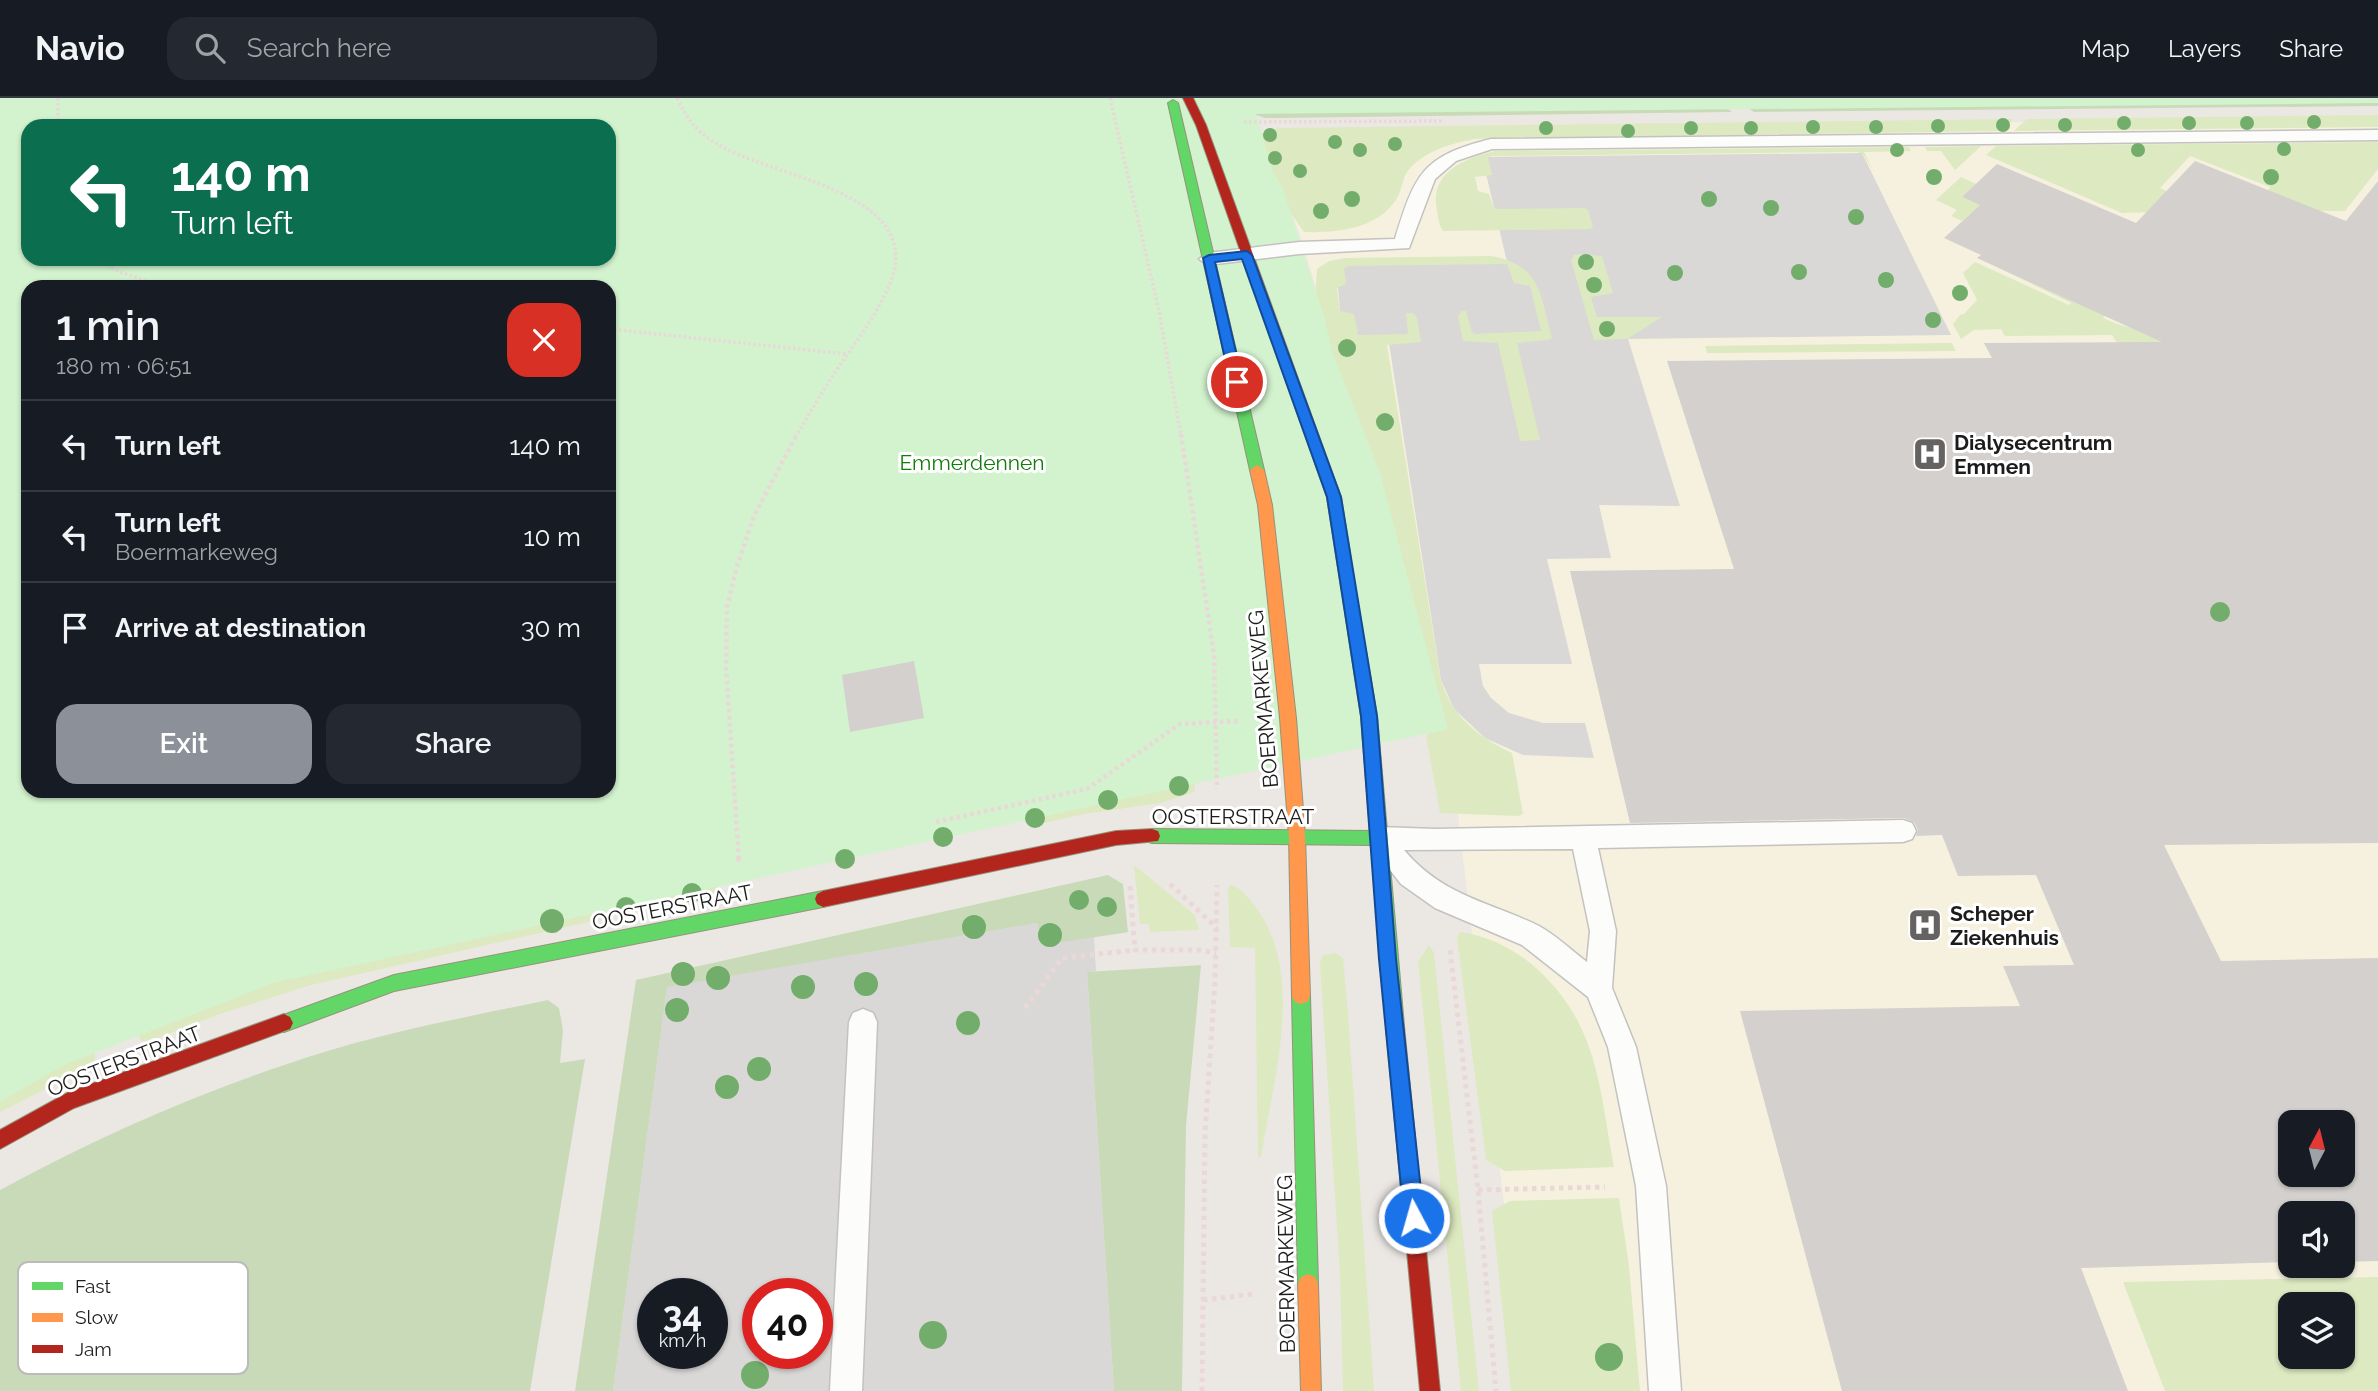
<!DOCTYPE html>
<html lang="en">
<head>
<meta charset="utf-8">
<style>
  body { margin:0; font-family:Raleway,sans-serif; background:#242831; color:#f1f3f6; height:100vh; display:flex; flex-direction:column; font-size:26px; white-space:nowrap }
  * { box-sizing:border-box; margin:0 }
  p { font-size:23px; color:#9ea1a6 }
  .icon { flex:none; width:38px; height:38px; fill:none; stroke:currentColor; stroke-width:2; stroke-linecap:round; stroke-linejoin:round }
  .map { position:relative; flex:1; overflow:hidden }
  .panel { position:absolute; left:21px; top:182px; width:595px; height:518px; display:flex; flex-direction:column; background:#171b24; border-radius:21px; box-shadow:0 2px 5px #0004 }
  .panel>* { flex:none }
  .banner { position:absolute; left:21px; top:21px; width:595px; height:147px; border-radius:21px; box-shadow:0 2px 5px #0004; background:#0b6e4f; color:#fff; overflow:hidden }
  .needle { width:46px; rotate:7deg }
  .buttons { position:absolute; left:2278px; top:1012px; display:grid; gap:14px }
  .buttons a { display:grid; place-items:center; width:77px; height:77px; border-radius:14px; background:#171b24; box-shadow:0 2px 5px #0004; font-size:35px }
  .speed { position:absolute; left:637px; top:1180px; display:flex; gap:14px; font-size:35px; font-weight:700; text-align:center }
  .speed>* { display:grid; place-content:center; width:91px; height:91px; border-radius:50%; background:#171b24; box-shadow:0 2px 5px #0004; line-height:1 }
  .speed small { font-size:18px; font-weight:400 }
  .speed .limit { border:10px solid #d22; background:#fff; color:#111 }
  .pin { position:absolute; display:grid; place-items:center; width:60px; height:60px; color:#fff; margin:-30px; border:4px solid #fff; border-radius:50%; box-shadow:0 2px 7px #0007 }
  .me { position:absolute; width:77px; margin:-38px; rotate:354deg; stroke-linejoin:round; filter:drop-shadow(0 0 5px #0008) }
  .turn { display:flex; align-items:center; gap:24px; height:147px; padding:0 35px; font-size:32px }
  .turn .icon { width:91px; height:91px; stroke-width:2.5 }
  .turn b { display:block; font-size:49px; line-height:60px }
  .round { display:grid; place-items:center; flex:none; width:74px; height:74px; border-radius:21px; background:#242831 }
  .summary { display:flex; align-items:center; justify-content:space-between; height:119px; padding:0 35px }
  h1 { font-size:42px; font-weight:600; line-height:52px }
  .button { display:flex; gap:14px; margin-top:auto; padding:14px 35px }
  .button a { flex:1; height:80px; border-radius:21px; background:#8c9099; color:#fff; font-size:28px; font-weight:600; line-height:80px; text-align:center }
  .button a+a { background:#242831; color:#f1f3f6 }
  ul { padding:0; list-style:none }
  li { display:flex; align-items:center; gap:21px; height:91px; padding:0 35px; border-top:2px solid #363941 }
  li div { flex:1 }
  li b { display:block; font-size:26px }
  li em { font-style:normal }
  header { display:flex; align-items:center; gap:42px; box-sizing:border-box; height:98px; padding:0 35px; background:#171b24; border-bottom:2px solid #363941 }
  header strong { font-size:33px }
  nav { display:flex; gap:38px; margin-inline-start:auto; font-size:24px }
  .search { width:490px; height:63px; background:#242831; display:flex; align-items:center; gap:18px; box-sizing:border-box; padding:0 24px; border-radius:21px; color:#9ea1a6; font-size:26px }
  .map>svg:first-child { display:block }
  .education { fill:#f6f1de; fill-rule:evenodd }
  .religious { fill:#d9d8d6; fill-rule:evenodd }
  .grass { fill:#dde9c1; fill-rule:evenodd }
  .forest { fill:#c9dab9 }
  .park { fill:#d3f2ce; fill-rule:evenodd }
  .building { fill:#d3d0cd; fill-rule:evenodd }
  .lines { fill:none; stroke-linecap:round; stroke-linejoin:round }
  .lane-casing { stroke:#c3c2c0; stroke-width:3 }
  .fast-casing { stroke:#95937c; stroke-width:2 }
  .slow-casing { stroke:#95937c; stroke-width:2 }
  .jam-casing { stroke:#95937c; stroke-width:2 }
  .path-far2 { stroke:#ead8d8; stroke-width:3.5; stroke-dasharray:2.5 2.5; stroke-linecap:butt }
  .path-far1 { stroke:#ead8d8; stroke-width:4.5; stroke-dasharray:3.5 3.5; stroke-linecap:butt }
  .path { stroke:#ead8d8; stroke-width:5; stroke-dasharray:4.5 4.5; stroke-linecap:butt }
  .lane { fill:#fcfcfb; fill-rule:evenodd }
  .fast { fill:#63d668; fill-rule:evenodd }
  .slow { fill:#ff974d; fill-rule:evenodd }
  .jam { fill:#b3261e; fill-rule:evenodd }
  .tree { fill:#73ad6c }
  .route { fill:#1a73e8; stroke:#114b97; stroke-width:2 }
  .labels { text-anchor:middle; dominant-baseline:central; stroke-width:6; stroke-linejoin:round; paint-order:stroke }
  .poi-label { font-size:21px; font-weight:bold; fill:#1c1c1c; stroke:#fff; text-anchor:start }
  .park-label { font-size:21px; fill:#107c09; stroke:#fff }
  .street-label { font-size:21px; fill:#1c1c1c; stroke:#fff }
  .key { fill:#fff; stroke:#bbb; stroke-width:2 }
  .key-label { font-size:19px; fill:#1c1c1c }
</style>
</head>
<body>
<header>
<strong>Navio</strong>
<div class="search"><svg class="icon" aria-label="search" viewBox="0 0 24 24"><circle cx="10" cy="10" r="6"/><path d="M15 15l6 6"/></svg>Search here</div>
<nav><a>Map</a><a>Layers</a><a>Share</a></nav>
</header>
<div class="map">
<svg width="2378" height="1293" viewBox="0 0 2378 1293">
  <rect width="100%" height="100%" fill="#ebe8e4"/>
  <path class="education" d="M 2378,20 L 2378,1293 L 1526,1293 L 1448,631 L 1300,137 L 1260,33 ZM 2291,1024 L 2343,1024 L 2343,1076 L 2291,1076 ZM 2291,1115 L 2343,1115 L 2343,1167 L 2291,1167 ZM 2291,1206 L 2343,1206 L 2343,1258 L 2291,1258 Z"/>
  <g class="religious">
    <polygon points="1862,55 1951,237 1628,241 1680,408 1599,407 1611,460 1547,461 1572,566 1479,566 1483,588 1491,600 1509,615 1543,625 1585,625 1594,660 1523,657 1485,640 1454,611 1441,582 1389,245 1343,245 1336,167 1507,164 1482,59"/>
    <path d="M 1037,825 L 1042,847 L 1094,838 L 1096,873 L 1087,875 L 1114,1293 L 613,1293 L 667,888 ZM 653,1195 L 712,1195 L 712,1255 L 653,1255 ZM 758,1195 L 817,1195 L 817,1255 L 758,1255 Z"/>
  </g>
  <g class="grass">
    <polygon points="2378,17 2378,29 2014,33 2027,21"/>
    <path d="M 2013,21 L 2001,33 L 1474,41 C 1450,46 1423,53 1407,74 C 1402,82 1402,92 1397,100 C 1379,131 1336,135 1304,134 L 1285,107 L 1258,40 L 1263,34 L 1278,30 Z"/>
    <polygon points="2378,44 2378,71 2345,113 2314,113 2267,94 2270,89 2190,58 2160,90 2171,95 2153,114 2122,115 1986,57 1996,48"/>
    <polygon points="1981,48 1955,72 1941,53 1927,53 1925,49"/>
    <path d="M 1909,49 L 1911,53 L 1864,54 L 1873,73 L 1863,56 L 1857,54 L 1492,58 L 1488,60 L 1492,77 L 1475,79 L 1478,93 L 1489,96 L 1494,111 L 1584,110 L 1588,112 L 1593,129 L 1590,131 L 1443,133 C 1439,127 1438,120 1437,112 C 1429,75 1464,60 1495,53 Z"/>
    <polygon points="1961,79 1976,86 1962,99 1980,107 1962,123 1951,118 1957,112 1936,102"/>
    <polygon points="1582,156 1602,158 1613,195 1591,199 1597,219 1662,219 1627,241 1594,242 1571,162 1574,157"/>
    <path d="M 1491,158 C 1542,167 1540,197 1552,240 L 1548,242 L 1517,245 L 1540,342 L 1520,343 L 1498,245 L 1463,243 L 1458,218 L 1462,213 L 1466,213 L 1472,234 L 1475,236 L 1541,233 L 1530,188 L 1514,185 L 1507,166 L 1348,168 L 1344,170 L 1346,186 L 1337,190 L 1340,213 L 1354,216 L 1358,237 L 1408,236 L 1406,215 L 1413,215 L 1417,220 L 1421,244 L 1387,247 L 1441,583 C 1453,619 1478,639 1512,655 L 1523,716 L 1518,718 L 1440,715 L 1426,637 L 1429,636 L 1387,412 L 1319,229 L 1315,201 L 1317,171 L 1329,163 L 1346,160 Z"/>
    <path d="M 1978,160 L 2110,211 L 2103,220 C 2127,231 2143,233 2169,231 L 2144,287 L 2112,237 L 2005,238 L 2001,231 L 1974,232 L 1961,241 L 1953,226 L 1960,217 L 1964,216 L 1977,202 L 1963,175 L 1975,164 L 2069,207 L 2071,205 Z"/>
    <polygon points="1952,245 1956,253 1707,255 1705,248"/>
    <polygon points="1194,639 1195,692 1192,695 1161,705 1084,716 1031,728 1023,721"/>
    <polygon points="1134,767 1190,813 1195,818 1199,832 1150,834 1149,826 1140,826"/>
    <polygon points="721,782 715,795 311,887 220,916 147,944 140,942 135,922 230,888"/>
    <path d="M 1230,787 C 1240,789 1248,799 1254,807 C 1307,874 1273,983 1261,1059 L 1258,1059 L 1255,850 L 1230,849 L 1228,791 Z"/>
    <path d="M 1460,834 C 1487,837 1516,852 1536,870 C 1599,927 1599,990 1614,1069 L 1505,1073 L 1486,1062 L 1457,840 Z"/>
    <polygon points="1429,847 1434,855 1479,1293 1461,1293 1418,864"/>
    <polygon points="1335,855 1343,860 1348,915 1374,1293 1343,1293 1340,1176 1320,865 1323,857"/>
    <polygon points="95,944 95,962 91,968 0,1014 0,994"/>
    <polygon points="1619,1100 1629,1168 1640,1293 1511,1293 1492,1113 1510,1103"/>
    <path d="M 2378,1179 L 2378,1293 L 2165,1293 L 2123,1184 ZM 2291,1206 L 2343,1206 L 2343,1258 L 2291,1258 Z"/>
  </g>
  <g class="forest">
    <polygon points="1713,0 1732,14 1279,20 1265,20 1250,15"/>
    <polygon points="1733,0 2378,0 2378,8 1754,14"/>
    <polygon points="1108,777 1123,786 1128,834 1123,835 1042,847 1037,825 667,889 613,1293 575,1293 636,882"/>
    <polygon points="1201,867 1186,1028 1182,1293 1114,1293 1087,874"/>
    <path d="M 548,902 L 559,910 L 563,932 L 560,965 L 585,961 L 530,1293 L 0,1293 L 0,1092 C 103,1036 209,990 321,955 C 395,932 472,918 548,902 Z"/>
  </g>
  <path class="park" d="M 0,0 L 2378,0 L 2378,5 L 1256,16 L 1274,77 L 1282,88 L 1324,218 L 1333,256 L 1380,375 L 1448,631 L 273,885 L 64,967 L 0,1004 ZM 28,28 L 609,28 L 609,161 L 28,161 ZM 28,189 L 609,189 L 609,693 L 28,693 Z"/>
  <g class="building">
    <path d="M 2195,63 L 2346,123 L 2378,83 L 2378,745 L 2164,747 L 2221,863 L 2378,860 L 2378,1163 L 2343,1164 L 2343,1115 L 2291,1115 L 2291,1164 L 2081,1170 L 2128,1293 L 1842,1293 L 1740,913 L 2020,908 L 2003,868 L 2074,867 L 2036,777 L 1958,778 L 1942,737 L 1916,738 L 1918,732 L 1914,724 L 1904,720 L 1630,725 L 1570,473 L 1734,471 L 1667,263 L 1992,260 L 1984,245 L 2162,244 L 1977,160 L 1981,157 L 1944,140 L 1980,107 L 1962,99 L 1997,66 L 2136,125 ZM 2291,1024 L 2343,1024 L 2343,1076 L 2291,1076 Z"/>
    <polygon points="914,563 924,620 850,634 842,577"/>
  </g>
  <g class="lines">
    <g class="lane-casing">
      <g id="lane">
        <path d="M 2378,32 L 2378,42 L 1492,51 L 1456,63 L 1435,81 L 1409,150 L 1299,156 L 1208,167 L 1199,161 L 1208,155 L 1299,144 L 1395,141 C 1415,76 1422,58 1491,41 Z"/>
        <path d="M 1903,722 L 1912,725 L 1916,733 L 1912,741 L 1903,744 L 1598,750 L 1616,833 L 1612,890 L 1636,949 L 1666,1088 L 1681,1293 L 1649,1293 L 1636,1088 L 1608,949 L 1588,899 L 1522,847 L 1435,810 L 1401,786 L 1365,740 L 1369,732 L 1378,729 L 1436,731 ZM 1573,751 L 1590,833 L 1587,864 C 1572,853 1556,837 1539,828 C 1488,803 1444,799 1404,752 Z"/>
        <polygon points="863,911 873,915 877,924 862,1293 830,1293 849,924 853,915"/>
      </g>
    </g>
    <g class="fast-casing">
      <g id="fast">
        <polygon points="1173,2 1178,5 1264,372 1257,377 1250,372 1168,5"/>
        <polygon points="1350,495 1357,501 1377,618 1404,928 1401,934 1395,937 1389,934 1386,928 1372,747 1152,745 1146,743 1144,738 1146,733 1152,731 1370,733 1361,618 1343,501"/>
        <polygon points="823,793 829,796 831,801 829,806 823,809 394,893 284,934 278,931 275,925 278,919 394,877"/>
        <polygon points="1301,890 1307,892 1310,898 1318,1186 1315,1193 1308,1196 1301,1193 1298,1186 1292,898 1295,892"/>
      </g>
    </g>
    <g class="slow-casing">
      <g id="slow">
        <polygon points="1257,367 1264,372 1272,407 1296,620 1305,738 1310,898 1307,904 1301,906 1295,904 1292,898 1289,738 1280,620 1258,407 1250,372"/>
        <polygon points="1308,1176 1315,1179 1318,1186 1321,1293 1301,1293 1298,1186 1301,1179"/>
      </g>
    </g>
    <g class="jam-casing">
      <g id="jam">
        <polygon points="1183,0 1193,0 1206,27 1341,399 1357,501 1355,505 1350,507 1343,501 1327,399 1196,27"/>
        <polygon points="1152,731 1158,733 1160,738 1158,743 1116,747 823,809 817,806 815,801 817,796 823,793 1116,733"/>
        <polygon points="284,916 290,919 293,925 290,931 74,1010 0,1051 0,1032 69,994"/>
        <polygon points="1395,919 1401,922 1404,928 1440,1293 1420,1293 1386,928 1389,922"/>
      </g>
    </g>
    <g class="path-far2">
      <polyline points="58,0 58,28"/>
      <path d="M 677,0 C 687,20 695,32 714,44 C 765,79 925,91 891,183 C 879,214 857,242 838,270 C 823,292 810,315 796,338"/>
      <polyline points="1110,0 1159,213 1181,338"/>
      <polyline points="1244,24 1442,23"/>
      <polyline points="99,161 119,174 166,189"/>
      <polyline points="609,231 847,256"/>
    </g>
    <g class="path-far1">
      <polyline points="1181,336 1214,557 1217,691"/>
      <polyline points="936,724 1087,691 1180,626 1239,623"/>
      <polyline points="739,761 726,570 727,509 737,468 754,418 797,336"/>
    </g>
    <g class="path">
      <polyline points="738,759 739,767"/>
      <polyline points="1170,786 1217,830"/>
      <polyline points="1130,788 1135,852 1199,852 1216,855"/>
      <polyline points="1450,852 1478,1092 1496,1293"/>
      <polyline points="1025,910 1062,860 1135,852"/>
      <polyline points="1478,1092 1605,1089"/>
      <polyline points="1203,1202 1255,1196"/>
      <polyline points="1202,1293 1205,1037 1215,882 1217,787"/>
    </g>
    <use href="#lane" class="lane"/>
    <use href="#fast" class="fast"/>
    <use href="#slow" class="slow"/>
    <use href="#jam" class="jam"/>
  </g>
  <g class="tree">
    <circle cx="2314" cy="24" r="7"/>
    <circle cx="2124" cy="25" r="7"/>
    <circle cx="2189" cy="25" r="7"/>
    <circle cx="2247" cy="25" r="7"/>
    <circle cx="2003" cy="27" r="7"/>
    <circle cx="2065" cy="27" r="7"/>
    <circle cx="1938" cy="28" r="7"/>
    <circle cx="1813" cy="29" r="7"/>
    <circle cx="1876" cy="29" r="7"/>
    <circle cx="1546" cy="30" r="7"/>
    <circle cx="1691" cy="30" r="7"/>
    <circle cx="1751" cy="30" r="7"/>
    <circle cx="1628" cy="33" r="7"/>
    <circle cx="1270" cy="37" r="7"/>
    <circle cx="1335" cy="44" r="7"/>
    <circle cx="1395" cy="46" r="7"/>
    <circle cx="2284" cy="51" r="7"/>
    <circle cx="1360" cy="52" r="7"/>
    <circle cx="1897" cy="52" r="7"/>
    <circle cx="2138" cy="52" r="7"/>
    <circle cx="1275" cy="60" r="7"/>
    <circle cx="1300" cy="73" r="7"/>
    <circle cx="1934" cy="79" r="8"/>
    <circle cx="2271" cy="79" r="8"/>
    <circle cx="1352" cy="101" r="8"/>
    <circle cx="1709" cy="101" r="8"/>
    <circle cx="1771" cy="110" r="8"/>
    <circle cx="1321" cy="113" r="8"/>
    <circle cx="1856" cy="119" r="8"/>
    <circle cx="1586" cy="164" r="8"/>
    <circle cx="1799" cy="174" r="8"/>
    <circle cx="1675" cy="175" r="8"/>
    <circle cx="1886" cy="182" r="8"/>
    <circle cx="1594" cy="187" r="8"/>
    <circle cx="1960" cy="195" r="8"/>
    <circle cx="1933" cy="222" r="8"/>
    <circle cx="1607" cy="231" r="8"/>
    <circle cx="1347" cy="250" r="9"/>
    <circle cx="1385" cy="324" r="9"/>
    <circle cx="2220" cy="514" r="10"/>
    <circle cx="1179" cy="688" r="10"/>
    <circle cx="1108" cy="702" r="10"/>
    <circle cx="1035" cy="720" r="10"/>
    <circle cx="943" cy="739" r="10"/>
    <circle cx="845" cy="761" r="10"/>
    <circle cx="692" cy="795" r="10"/>
    <circle cx="1079" cy="802" r="10"/>
    <circle cx="626" cy="809" r="10"/>
    <circle cx="1107" cy="809" r="10"/>
    <circle cx="552" cy="823" r="12"/>
    <circle cx="974" cy="829" r="12"/>
    <circle cx="1050" cy="837" r="12"/>
    <circle cx="683" cy="876" r="12"/>
    <circle cx="718" cy="880" r="12"/>
    <circle cx="866" cy="886" r="12"/>
    <circle cx="803" cy="889" r="12"/>
    <circle cx="677" cy="912" r="12"/>
    <circle cx="968" cy="925" r="12"/>
    <circle cx="759" cy="971" r="12"/>
    <circle cx="727" cy="989" r="12"/>
    <circle cx="933" cy="1237" r="14"/>
    <circle cx="1609" cy="1259" r="14"/>
    <circle cx="755" cy="1277" r="14"/>
  </g>
  <polygon class="route" points="1247,153 1252,157 1341,399 1377,618 1396,861 1424,1120 1421,1127 1414,1130 1407,1127 1404,1120 1379,861 1361,618 1327,399 1242,161 1215,164 1243,284 1237,288 1230,284 1203,160 1209,157"/>
  <defs>
    <g id="hospital-square" transform="scale(1.75)"><rect x="-9" y="-9" width="18" height="18" rx="4" fill="#646362" stroke="#fff"/><path d="M-5-5h3v3.5h4V-5h3V5h-3V1.5h-4V5h-3Z" fill="#fff"/></g>
  </defs>
  <g fill-rule="evenodd">
    <use href="#hospital-square" x="1930" y="356"/>
    <use href="#hospital-square" x="1925" y="827"/>
  </g>
  <g class="labels">
    <g class="poi-label">
      <text x="1954" y="344">Dialysecentrum<tspan x="1954" dy="24">Emmen</tspan></text>
      <text x="1950" y="815">Scheper<tspan x="1950" dy="24">Ziekenhuis</tspan></text>
    </g>
    <g class="park-label">
      <text x="972" y="364">Emmerdennen</text>
    </g>
    <g class="street-label">
      <text transform="translate(1263 601) rotate(-95)">BOERMARKEWEG</text>
      <text x="1233" y="718">OOSTERSTRAAT</text>
      <text transform="translate(672 809) rotate(-11)">OOSTERSTRAAT</text>
      <text transform="translate(124 963) rotate(-21)">OOSTERSTRAAT</text>
      <text transform="translate(1286 1166) rotate(-91)">BOERMARKEWEG</text>
    </g>
  </g>
  <rect x="18" y="1164" width="230" height="112" rx="10" class="key"/>
  <rect x="32" y="1184" width="31" height="8" fill="#63d668"/>
  <rect x="32" y="1215" width="31" height="9" fill="#ff974d"/>
  <rect x="32" y="1247" width="31" height="8" fill="#b3261e"/>
  <g class="key-label">
    <text x="75" y="1195">Fast</text>
    <text x="75" y="1226">Slow</text>
    <text x="75" y="1258">Jam</text>
  </g>
</svg>
<div class="buttons">
<a><svg class="needle" viewBox="-14 -14 28 28"><path d="M0-13l5 13h-10z" fill="#e53935"/><path d="M0 13l5-13h-10z" fill="#9ea1a6"/></svg></a>
<a><svg class="icon" aria-label="sound" viewBox="0 0 24 24"><path d="M4 9h4l5-4v14l-5-4H4zM17 9q2 3 0 6"/></svg></a>
<a><svg class="icon" aria-label="layers" viewBox="0 0 24 24"><path d="M12 4l9 5-9 5-9-5zM3 14l9 5 9-5"/></svg></a>
</div>
<div class="speed"><div>34<small>km/h</small></div><div class="limit">40</div></div>
<div class="pin" style="left:1237px;top:284px;background:#d93025"><svg class="icon" aria-label="arrive" viewBox="0 0 24 24"><path d="M6 21V4h12l-3 4 3 4H6"/></svg></div>
<svg class="me" style="left:1414px;top:1120px" viewBox="-20 -20 40 40"><circle r="17" fill="#1a73e8" stroke="#fff" stroke-width="3"/><path d="M0-11L8 9 0 5-8 9z" fill="#fff"/></svg>
<div class="banner">
<div class="turn"><svg class="icon" aria-label="left" viewBox="0 0 24 24"><path d="M17 20v-9H6M10 6l-5 5 5 5"/></svg><div><b>140 m</b>Turn left</div></div>
</div>
<section class="panel">
<div class="summary"><div><h1>1 min</h1><p>180 m · 06:51</p></div><a class="round" style="background:#d93025;color:#fff"><svg class="icon" aria-label="close" viewBox="0 0 24 24"><path d="M6 6l12 12M18 6L6 18"/></svg></a></div>
<ul>
<li><svg class="icon" aria-label="left" viewBox="0 0 24 24"><path d="M17 20v-9H6M10 6l-5 5 5 5"/></svg><div><b>Turn left</b></div><em>140 m</em></li>
<li><svg class="icon" aria-label="left" viewBox="0 0 24 24"><path d="M17 20v-9H6M10 6l-5 5 5 5"/></svg><div><b>Turn left</b><p>Boermarkeweg</p></div><em>10 m</em></li>
<li><svg class="icon" aria-label="arrive" viewBox="0 0 24 24"><path d="M6 21V4h12l-3 4 3 4H6"/></svg><div><b>Arrive at destination</b></div><em>30 m</em></li>
</ul>
<div class="button"><a>Exit</a><a>Share</a></div>
</section>
</div>
</body>
</html>
